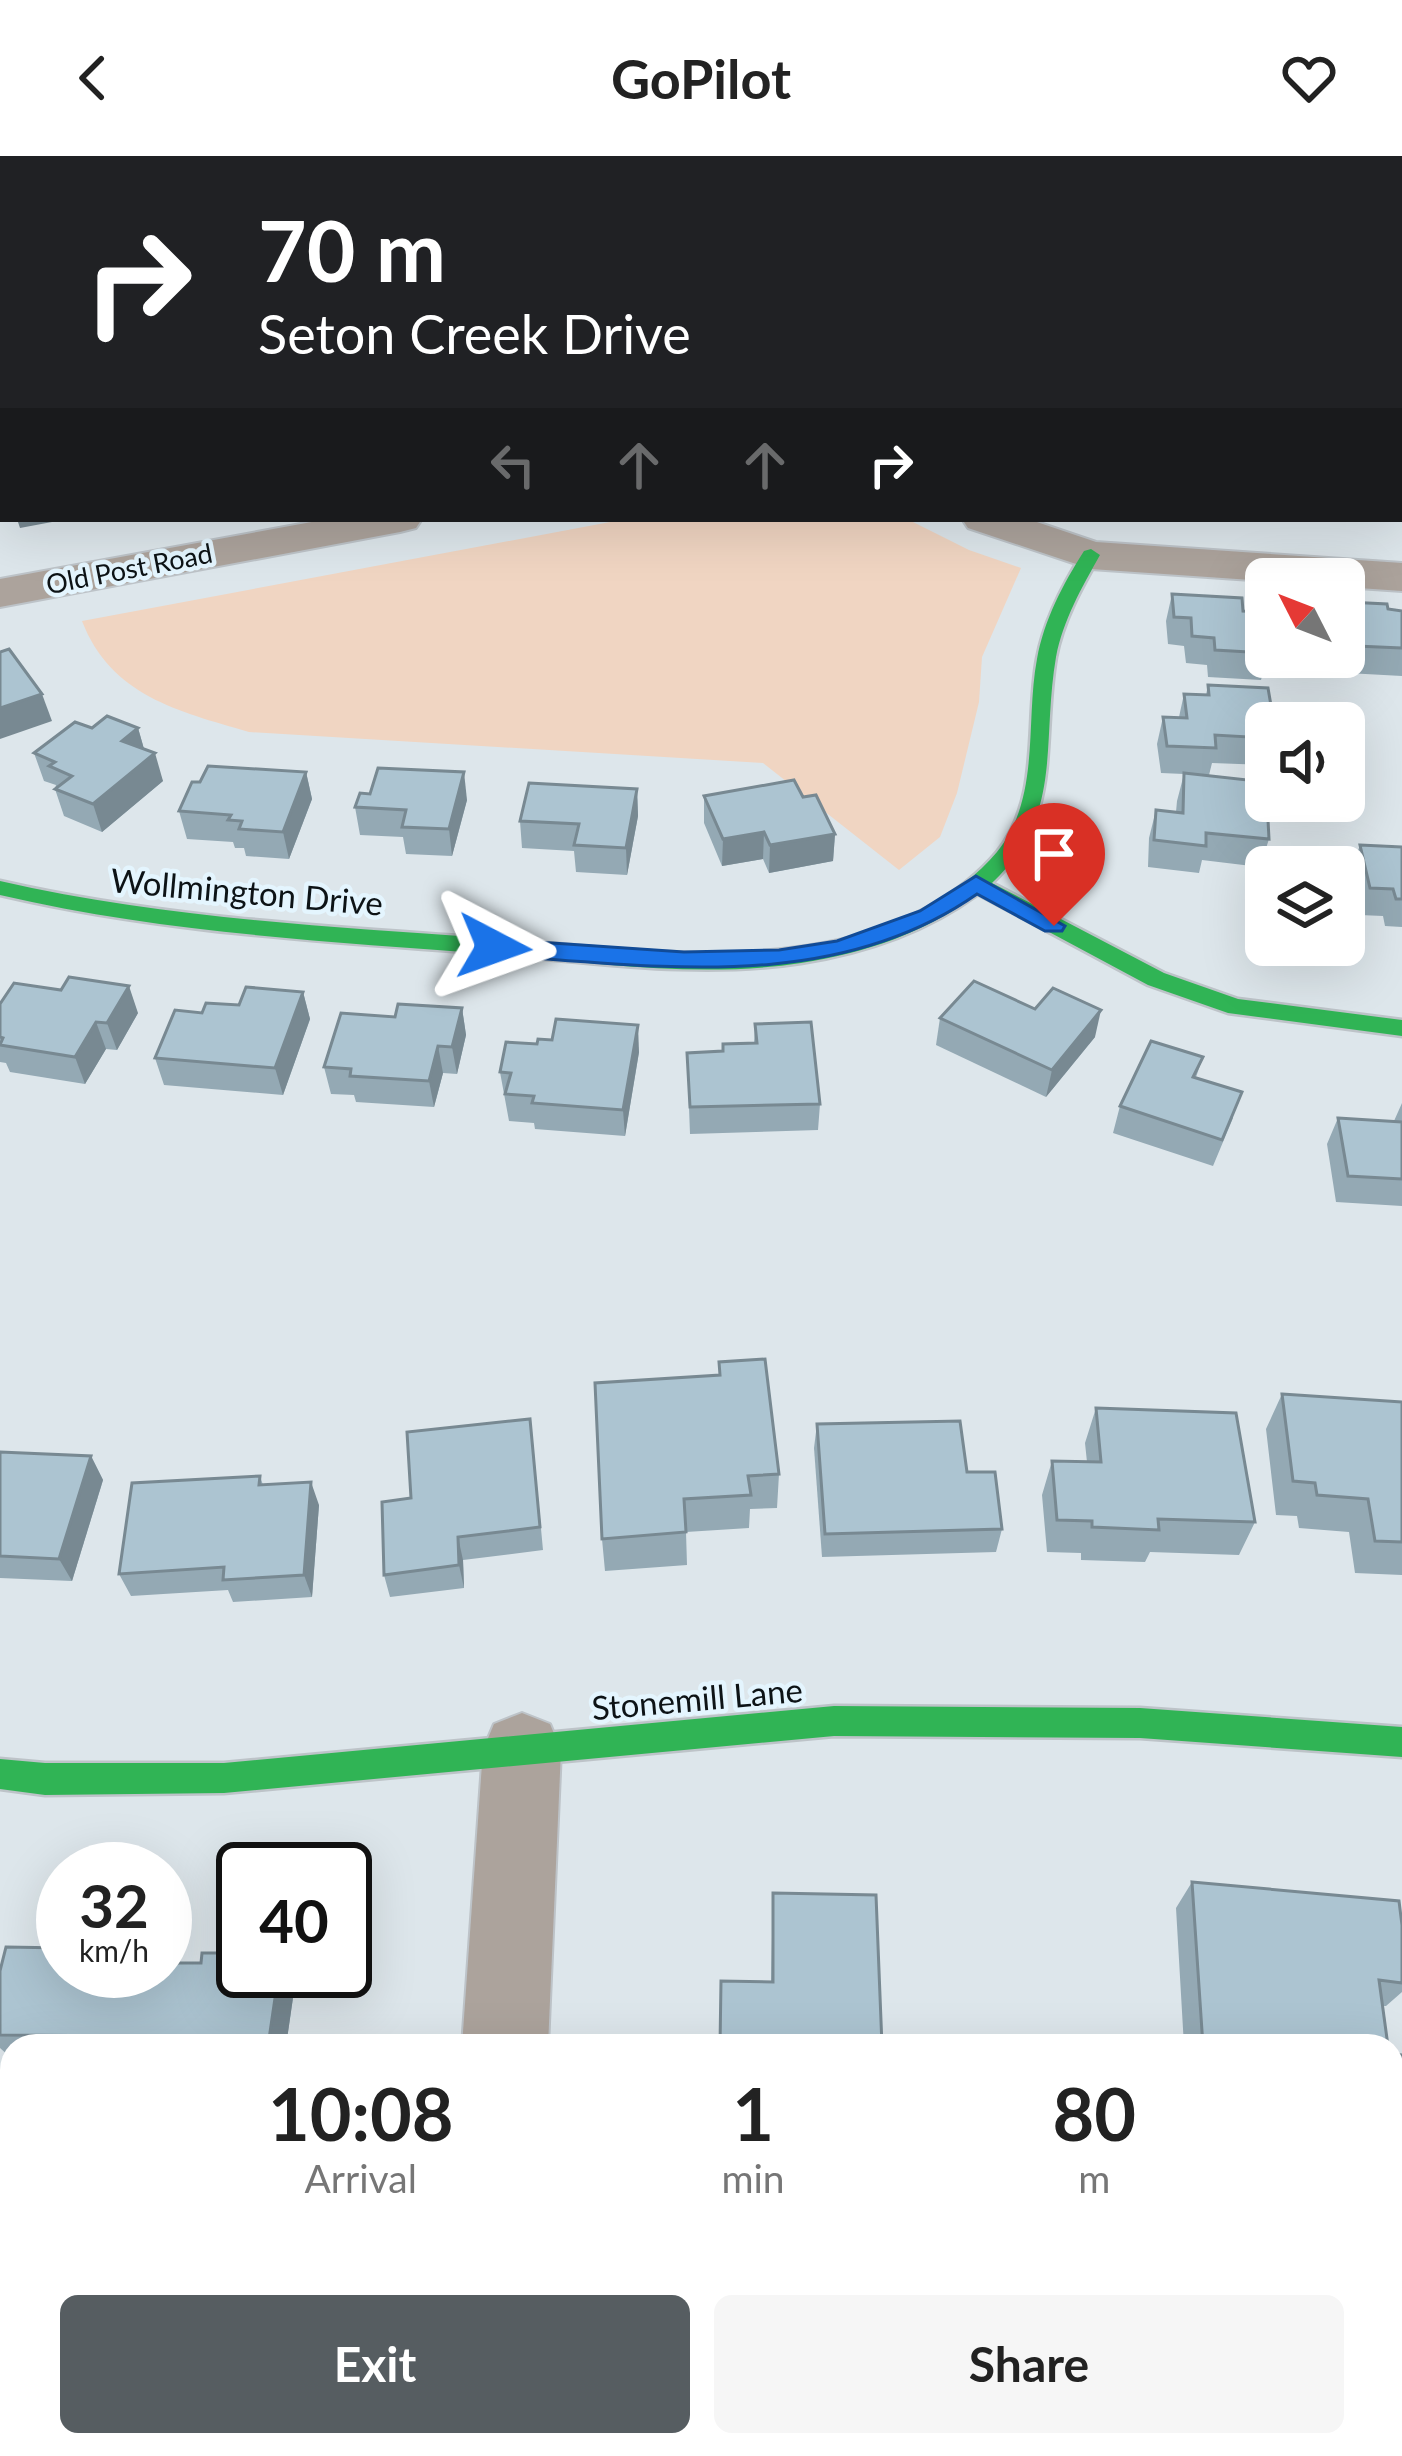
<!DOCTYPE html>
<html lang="en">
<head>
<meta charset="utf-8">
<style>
  body { margin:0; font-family:Lato,sans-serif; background:#f6f6f6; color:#222; height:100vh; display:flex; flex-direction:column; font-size:45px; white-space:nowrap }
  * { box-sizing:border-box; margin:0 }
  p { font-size:39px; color:#767676 }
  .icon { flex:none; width:66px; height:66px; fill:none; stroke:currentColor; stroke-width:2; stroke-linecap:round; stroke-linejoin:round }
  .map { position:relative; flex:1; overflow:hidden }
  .side { position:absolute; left:0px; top:1878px; width:1404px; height:423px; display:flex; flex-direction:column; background:#fff; border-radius:36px 36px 0 0; box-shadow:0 12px 48px #0002 }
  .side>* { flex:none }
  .guide { position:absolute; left:0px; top:0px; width:1404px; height:366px; box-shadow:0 12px 48px #0002; background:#202124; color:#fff; overflow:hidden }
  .needle { width:78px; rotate:312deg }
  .tools { position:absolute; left:1245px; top:402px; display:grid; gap:24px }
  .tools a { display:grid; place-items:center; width:120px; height:120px; border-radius:18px; background:#fff; box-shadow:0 12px 48px #0002; font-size:60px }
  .speed { position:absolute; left:36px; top:1686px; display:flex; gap:24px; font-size:60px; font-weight:700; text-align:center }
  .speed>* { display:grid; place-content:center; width:156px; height:156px; border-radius:50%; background:#fff; box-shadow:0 12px 48px #0002; line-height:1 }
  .speed small { font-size:30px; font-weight:400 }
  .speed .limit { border:6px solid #111; border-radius:18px; background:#fff; color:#111 }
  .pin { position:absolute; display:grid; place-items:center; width:102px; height:102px; color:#fff; margin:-123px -51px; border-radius:50% 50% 50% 0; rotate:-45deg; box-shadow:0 0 12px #0007 }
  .pin .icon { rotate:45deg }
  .me { position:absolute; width:132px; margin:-66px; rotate:94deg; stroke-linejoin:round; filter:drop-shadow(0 0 9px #0008) }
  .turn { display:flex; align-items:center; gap:42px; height:252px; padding:0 60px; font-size:54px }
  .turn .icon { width:156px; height:156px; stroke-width:2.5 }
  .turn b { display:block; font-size:84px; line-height:102px }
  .lanes { display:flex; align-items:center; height:114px; padding:0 60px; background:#0003; justify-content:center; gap:60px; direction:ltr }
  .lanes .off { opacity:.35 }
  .eta { display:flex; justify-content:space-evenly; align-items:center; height:204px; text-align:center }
  .eta b { font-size:72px; font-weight:700; line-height:84px }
  .cta { display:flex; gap:24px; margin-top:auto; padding:24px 60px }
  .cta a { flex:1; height:138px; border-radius:18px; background:#565d61; color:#fff; font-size:48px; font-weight:700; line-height:138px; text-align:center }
  .cta a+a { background:#f6f6f6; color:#222 }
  header { display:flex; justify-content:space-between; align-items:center; height:156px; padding:0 60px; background:#fff; font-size:54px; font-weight:700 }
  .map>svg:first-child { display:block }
  .green { fill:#f0d5c2 }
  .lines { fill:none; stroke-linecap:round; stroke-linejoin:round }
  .lane-casing { stroke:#bdc3c8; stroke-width:40 }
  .street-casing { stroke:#bdc3c8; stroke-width:4 }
  .fast-casing { stroke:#bdc3c8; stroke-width:5 }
  .slow-casing { stroke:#bdc3c8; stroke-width:5 }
  .lane { stroke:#aca39c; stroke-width:36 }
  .street { fill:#aca39c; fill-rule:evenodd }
  .fast { fill:#30b455; fill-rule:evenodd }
  .slow { fill:#ff9f0a; fill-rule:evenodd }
  .wall { fill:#94a9b4 }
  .shaded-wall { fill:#788992 }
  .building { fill:#acc4d1; stroke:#788992; stroke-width:3 }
  .route { fill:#1a73e8; stroke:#114b97; stroke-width:3 }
  .labels { text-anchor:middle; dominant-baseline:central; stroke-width:9; stroke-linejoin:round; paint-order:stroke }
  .far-street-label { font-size:27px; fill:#0d1316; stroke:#e4f5fe }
  .street-label { font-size:33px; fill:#0d1316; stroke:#e4f5fe }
</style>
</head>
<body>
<header><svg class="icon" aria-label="back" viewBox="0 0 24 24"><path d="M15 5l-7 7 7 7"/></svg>GoPilot<svg class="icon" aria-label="heart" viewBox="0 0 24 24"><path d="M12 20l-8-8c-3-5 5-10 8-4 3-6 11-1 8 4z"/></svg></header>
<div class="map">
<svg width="1402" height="2300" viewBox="0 0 1402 2300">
  <rect width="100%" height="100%" fill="#dde6eb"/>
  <path class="green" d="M 626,363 L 907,363 L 969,394 L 1021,412 L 982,501 L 979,546 L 957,637 L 940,681 L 899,714 L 763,607 L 249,576 C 178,555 111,540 82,465 Z"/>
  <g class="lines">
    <g class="lane-casing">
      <polyline id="lane" points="1210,3 1211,0"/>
    </g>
    <g class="street-casing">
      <g id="street">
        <polygon points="496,0 532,0 534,3 498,3"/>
        <polygon points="0,59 3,60 3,85 0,84"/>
        <polygon points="328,363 422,363 416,372 400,376 0,451 0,423"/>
        <polygon points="962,363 1028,363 1096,386 1402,407 1402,435 1344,431 1344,423 1266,425 1091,413 968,372"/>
        <polygon points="522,1557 550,1568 561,1594 548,1890 462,1890 483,1594 494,1568"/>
        <polygon points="412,2289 510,2289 508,2300 410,2300"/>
      </g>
    </g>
    <g class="fast-casing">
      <g id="fast">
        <rect x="1401" y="186" width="1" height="11"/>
        <path d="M 1091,393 L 1100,399 C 1082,431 1063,464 1056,501 C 1041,588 1064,660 992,727 L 1164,817 L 1238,843 L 1402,864 L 1402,880 L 1228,857 L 1148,829 L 978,738 C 925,777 865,797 801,807 C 698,823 593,806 490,798 C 325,785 162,777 0,739 L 0,725 C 161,762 323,770 487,782 C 605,791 725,810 841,784 C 898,772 959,741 997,696 C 1041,642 1025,566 1037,503 C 1044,464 1063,428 1084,395 Z"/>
        <polygon points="834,1550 1140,1552 1402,1571 1402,1601 1140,1582 834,1580 224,1637 45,1639 0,1633 0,1603 45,1607 224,1607"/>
      </g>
    </g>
    <g class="slow-casing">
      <polygon id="slow" points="872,0 889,0 891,3 874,3"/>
    </g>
    <use href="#lane" class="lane"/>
    <use href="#street" class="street"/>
    <use href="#fast" class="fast"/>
    <use href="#slow" class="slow"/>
  </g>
  <g class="wall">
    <polygon points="352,0 444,0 444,3 355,3"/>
    <polygon points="1354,0 1402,0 1402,16 1401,3 1354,3"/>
    <polygon points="1172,438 1243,455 1266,477 1267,501 1261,524 1208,521 1207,509 1186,507 1184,490 1168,488 1166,465"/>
    <polygon points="1347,446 1402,455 1402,520 1347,517 1344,500 1344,455"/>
    <polygon points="1208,529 1266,567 1266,609 1212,607 1209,619 1269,683 1260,711 1202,704 1199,717 1148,711 1149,682 1156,654 1176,656 1177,645 1184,618 1161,617 1157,588 1163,561 1179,561 1184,538 1206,539"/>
    <polygon points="92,572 138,572 144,593 163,625 102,676 64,660 55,633 56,629 44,625 34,597"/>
    <polygon points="306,616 312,643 289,703 246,700 244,692 235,692 233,686 187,683 179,655 200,626"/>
    <polygon points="637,633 638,660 627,719 576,716 574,695 522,692 520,665"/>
    <polygon points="370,638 467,644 452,700 406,698 403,681 360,679 355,651"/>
    <polygon points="704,640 803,641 835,678 833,705 769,717 763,703 722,710 704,667"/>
    <polygon points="1360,689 1402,691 1402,771 1385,770 1383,760 1360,759 1350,717"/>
    <polygon points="303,836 310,863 283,939 164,929 155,902 202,857"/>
    <polygon points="0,848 138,857 117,894 106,893 85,928 10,916 6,907 0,906"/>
    <polygon points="462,852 466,879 457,918 443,917 434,951 356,946 354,939 331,938 324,911 395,861"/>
    <polygon points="1035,853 1095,881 1046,941 936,889 940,862"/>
    <polygon points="755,868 820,948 818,974 690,978 687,897 723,895 754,887"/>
    <polygon points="639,896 625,980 535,973 534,967 509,965 500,916"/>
    <polygon points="1203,901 1196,921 1233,962 1213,1010 1113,977 1120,950"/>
    <polygon points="1402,947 1402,1050 1336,1046 1327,988 1338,962 1394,965"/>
    <polygon points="719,1206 779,1318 777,1352 750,1353 749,1372 686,1376 687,1409 605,1415 602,1383 719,1219"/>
    <polygon points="1282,1238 1402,1246 1402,1419 1355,1417 1349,1376 1299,1372 1297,1360 1276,1359 1266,1273"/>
    <polygon points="1096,1252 1255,1366 1239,1399 1150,1396 1145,1406 1081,1404 1081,1397 1047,1396 1042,1339 1052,1305 1087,1306 1085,1287"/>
    <polygon points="817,1268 967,1316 1002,1373 996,1396 822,1401 814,1292"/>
    <polygon points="533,1287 543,1394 463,1404 464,1432 390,1441 384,1419 411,1342"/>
    <polygon points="0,1296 91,1300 103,1324 72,1425 0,1422"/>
    <polygon points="260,1320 263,1329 319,1349 312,1441 233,1446 228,1434 131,1440 119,1418"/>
    <polygon points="1192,1726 1402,1769 1402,1836 1386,1850 1383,1850 1388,1890 1184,1890 1176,1752"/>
    <polygon points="773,1737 882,1890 771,1826"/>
    <polygon points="0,1815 63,1815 296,1821 286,1890 12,1890 12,1900 9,1900 0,1892"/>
    <polygon points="1392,1898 1402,1899 1402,1970 1392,1977"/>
    <polygon points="1357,2289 1392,2289 1402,2300 1358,2300"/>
  </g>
  <g class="shaded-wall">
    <polygon points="88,0 121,0 121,3 75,3"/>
    <polygon points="402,0 444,0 444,3 388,3"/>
    <polygon points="3,161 3,201 0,202 0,162"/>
    <polygon points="0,258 3,258 3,286 0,287"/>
    <polygon points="17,363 68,363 20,372"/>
    <polygon points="42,538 52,565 0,583 0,552"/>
    <polygon points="138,572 146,600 122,585"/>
    <polygon points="155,597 163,625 102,676 93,648"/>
    <polygon points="306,616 312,643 289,703 283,676"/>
    <polygon points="464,616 467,644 452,700 449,673"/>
    <polygon points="637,633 638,660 627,719 626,692"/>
    <polygon points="764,676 763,703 722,710 723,683"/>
    <polygon points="835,678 833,705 769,717 770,689"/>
    <polygon points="129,830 138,857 117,894 107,867"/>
    <polygon points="303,836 310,863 283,939 275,912"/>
    <polygon points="462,852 466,879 457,918 452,891"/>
    <polygon points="1101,854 1095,881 1046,941 1052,914"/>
    <polygon points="96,866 106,893 85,928 75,901"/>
    <polygon points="638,869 639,896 625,980 623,954"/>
    <polygon points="438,890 443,917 434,951 429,925"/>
    <polygon points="91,1300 103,1324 72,1425 59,1403"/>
    <polygon points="311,1326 319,1349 312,1441 304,1419"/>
    <polygon points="458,1381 463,1404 464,1432 459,1409"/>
    <polygon points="279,1815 292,1815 296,1821 286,1890 268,1890"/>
    <polygon points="177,2289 199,2289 196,2300 174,2300"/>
  </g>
  <g class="building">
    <polygon points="47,0 88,0 75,3 50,3"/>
    <polygon points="374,0 402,0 388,3 377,3"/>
    <polygon points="628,0 701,0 705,3 633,3"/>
    <polygon points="3,205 3,258 0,258 0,206"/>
    <polygon points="1172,438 1242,442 1243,455 1263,456 1266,497 1215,494 1214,482 1192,480 1191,462 1174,461"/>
    <polygon points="1347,446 1387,448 1388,453 1402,455 1402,492 1356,490"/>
    <polygon points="9,493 42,538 0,552 0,496"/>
    <polygon points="1208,529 1268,532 1274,567 1266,567 1266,582 1215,579 1216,592 1167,590 1163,561 1187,562 1184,538 1209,539"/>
    <polygon points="107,560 138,572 122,585 155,597 93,648 55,633 72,620 49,610 55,606 34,597 75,566 92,572"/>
    <polygon points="208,610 306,616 283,676 239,673 242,665 228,664 231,659 179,655 192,626 200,626"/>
    <polygon points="378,612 464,616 449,673 402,671 406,654 355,651 360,637 370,638"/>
    <polygon points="1184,617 1266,626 1269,683 1206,677 1206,690 1154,684 1156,654 1183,657"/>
    <polygon points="794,624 803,641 816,639 835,678 770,689 764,676 723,683 704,640"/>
    <polygon points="529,627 637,633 626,692 574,689 579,668 520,665"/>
    <polygon points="1360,689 1402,691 1402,743 1396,743 1393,733 1370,732"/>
    <polygon points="69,821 129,830 107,867 96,866 75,901 0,889 3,882 0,881 0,848 14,827 61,834"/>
    <polygon points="974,825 1035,853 1053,832 1101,854 1052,914 940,862"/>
    <polygon points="246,831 303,836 275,912 155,902 175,854 202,857 206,847 239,849"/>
    <polygon points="398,848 462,852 452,891 438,890 429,925 350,920 351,913 324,911 341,857 395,861"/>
    <polygon points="556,863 638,869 623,954 532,947 534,940 505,938 511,917 500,916 506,886 537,888 538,883 552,884"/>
    <polygon points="811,866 820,948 690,951 687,897 723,895 723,888 757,887 755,868"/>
    <polygon points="1151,885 1203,901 1193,921 1242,936 1222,984 1120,950"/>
    <polygon points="1338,962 1402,966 1402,1023 1348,1020"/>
    <polygon points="765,1203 779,1318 748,1320 751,1339 684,1343 686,1376 602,1383 595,1227 720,1219 719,1206"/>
    <polygon points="1282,1238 1402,1246 1402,1386 1375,1385 1368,1343 1317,1339 1315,1327 1293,1325"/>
    <polygon points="1096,1252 1236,1257 1255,1366 1158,1363 1159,1374 1092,1371 1092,1365 1057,1364 1052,1305 1101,1306"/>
    <polygon points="530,1263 540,1371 458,1381 459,1409 384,1419 382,1346 411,1342 407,1276"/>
    <polygon points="960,1265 967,1316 995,1316 1002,1373 825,1378 817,1268"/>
    <polygon points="0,1296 91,1300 59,1403 0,1400"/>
    <polygon points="260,1320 259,1329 311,1326 304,1419 223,1424 224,1411 119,1418 132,1327"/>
    <polygon points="1192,1726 1399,1745 1402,1769 1402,1827 1379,1824 1388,1890 1203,1890"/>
    <polygon points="773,1737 876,1739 882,1890 720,1890 721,1825 773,1826"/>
    <polygon points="6,1791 63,1792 63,1815 165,1815 165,1807 201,1807 202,1797 243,1797 243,1815 279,1815 268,1890 137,1890 139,1880 0,1879 0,1815"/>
    <polygon points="1392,1898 1402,1899 1402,1961 1392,1960"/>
    <polygon points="1392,2045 1402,2046 1402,2300 1385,2298 1384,2289 1392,2289"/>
    <polygon points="12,2226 12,2289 177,2289 174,2300 0,2300 0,2267"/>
    <polygon points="763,2289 1005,2289 1005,2300 762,2300"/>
  </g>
  <path class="route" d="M 976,720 L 1065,770 L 1062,775 L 1045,775 L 977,738 C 834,838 658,810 494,799 L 482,791 L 494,783 L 684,796 L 779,794 L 837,785 L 920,755 Z"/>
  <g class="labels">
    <g class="far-street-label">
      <text transform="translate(129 412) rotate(-11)">Old Post Road</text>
    </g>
    <g class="street-label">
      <text transform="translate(247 735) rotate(5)">Wollmington Drive</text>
      <text transform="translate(697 1542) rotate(-5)">Stonemill Lane</text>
    </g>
  </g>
</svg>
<div class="tools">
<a><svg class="needle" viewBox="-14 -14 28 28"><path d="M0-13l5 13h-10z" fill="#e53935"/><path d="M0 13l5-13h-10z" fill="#767676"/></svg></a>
<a><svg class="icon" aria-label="sound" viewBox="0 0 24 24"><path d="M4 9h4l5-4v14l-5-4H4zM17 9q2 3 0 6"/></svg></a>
<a><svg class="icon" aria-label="layers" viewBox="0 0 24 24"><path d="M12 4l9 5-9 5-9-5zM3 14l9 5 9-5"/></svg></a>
</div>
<div class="speed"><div>32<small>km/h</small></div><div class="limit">40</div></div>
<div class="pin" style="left:1054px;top:770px;background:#d93025"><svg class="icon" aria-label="arrive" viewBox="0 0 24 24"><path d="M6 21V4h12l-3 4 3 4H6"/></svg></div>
<svg class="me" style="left:494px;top:791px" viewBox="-20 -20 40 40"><path d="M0-17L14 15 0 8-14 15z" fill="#1a73e8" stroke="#fff" stroke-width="4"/></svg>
<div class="guide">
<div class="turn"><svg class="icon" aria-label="right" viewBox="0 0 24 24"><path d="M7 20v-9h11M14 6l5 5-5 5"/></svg><div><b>70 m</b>Seton Creek Drive</div></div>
<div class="lanes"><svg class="icon off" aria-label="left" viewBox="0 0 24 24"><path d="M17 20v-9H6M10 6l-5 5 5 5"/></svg><svg class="icon off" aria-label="ahead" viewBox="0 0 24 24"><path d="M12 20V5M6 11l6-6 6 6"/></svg><svg class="icon off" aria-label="ahead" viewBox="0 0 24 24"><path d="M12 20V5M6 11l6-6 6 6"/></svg><svg class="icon" aria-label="right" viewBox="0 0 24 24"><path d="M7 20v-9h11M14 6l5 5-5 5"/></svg></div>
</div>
<section class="side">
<div class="eta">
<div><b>10:08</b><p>Arrival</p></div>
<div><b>1</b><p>min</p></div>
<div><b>80</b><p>m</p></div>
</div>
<div class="cta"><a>Exit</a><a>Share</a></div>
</section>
</div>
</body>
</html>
